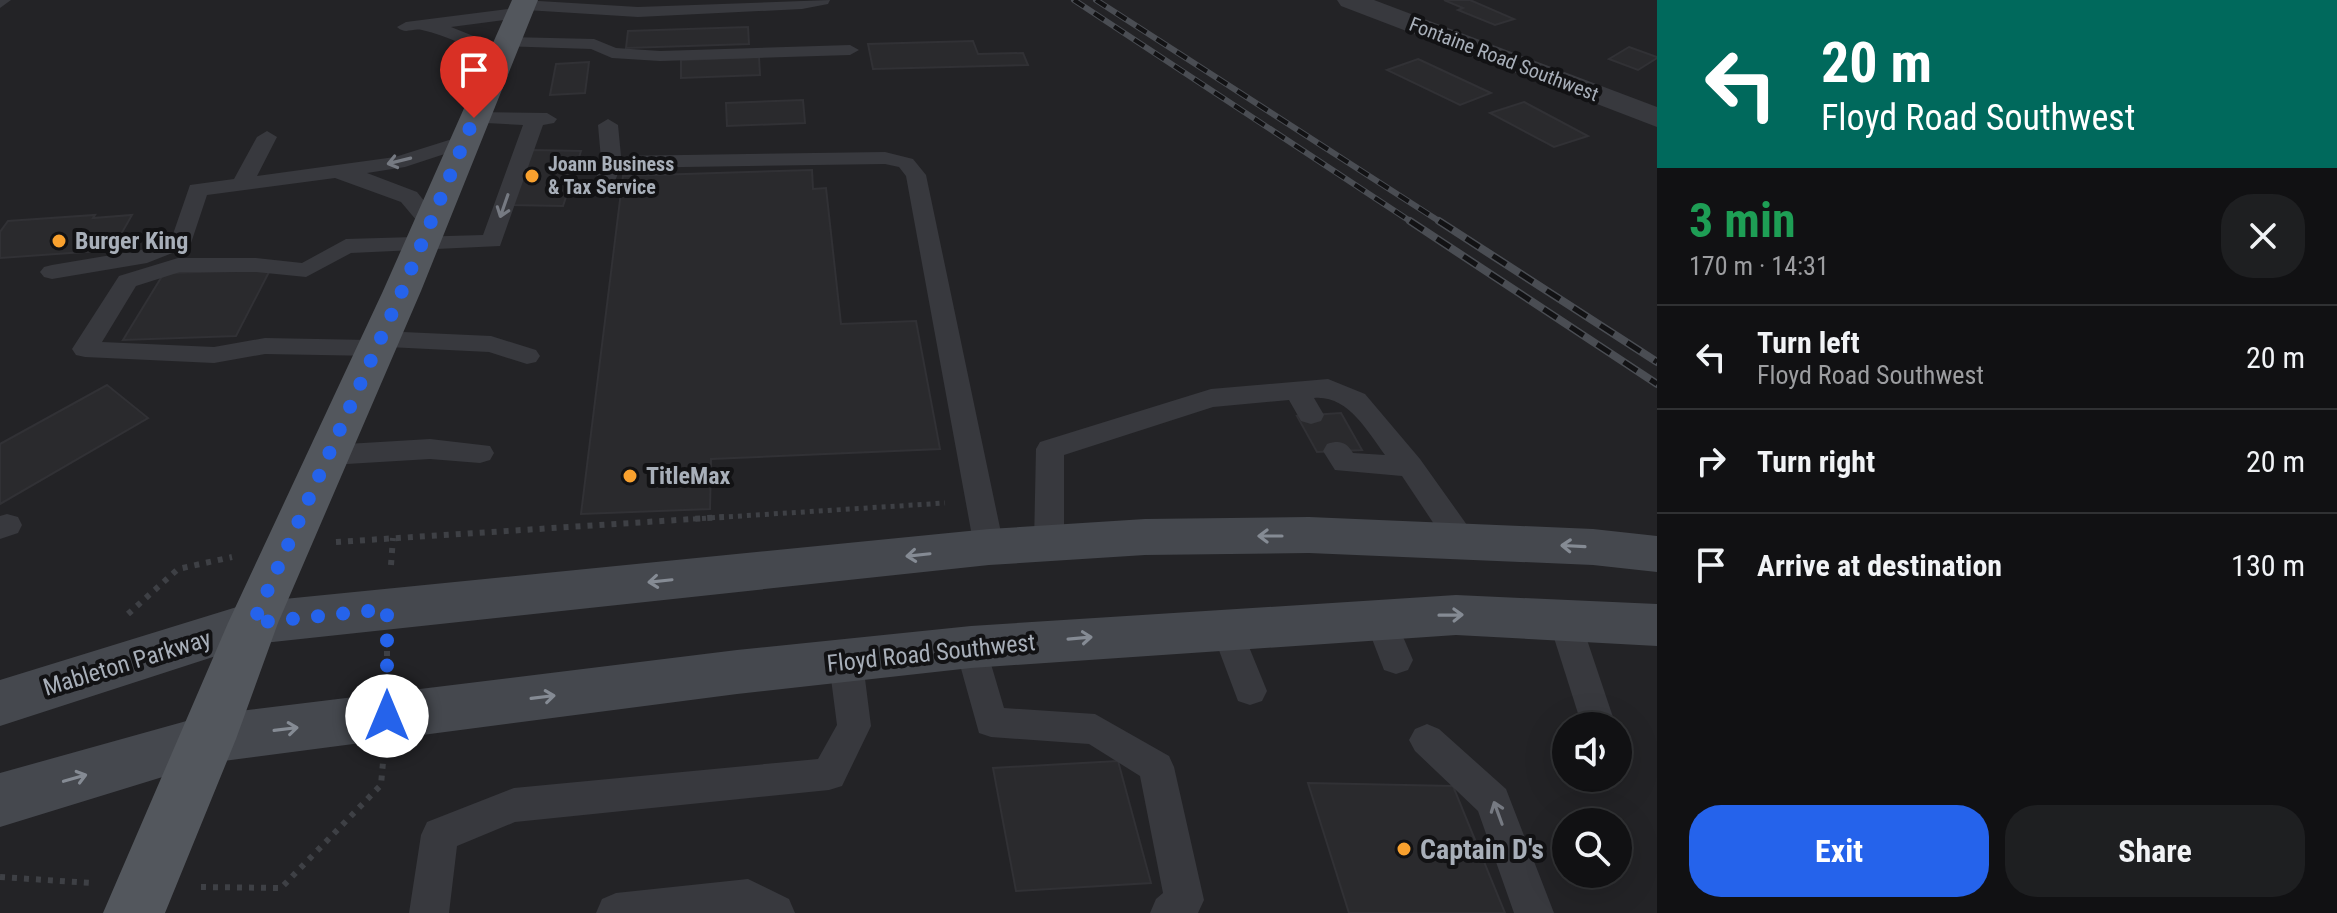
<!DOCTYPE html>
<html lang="en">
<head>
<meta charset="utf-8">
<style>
  body { margin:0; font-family:"Roboto Condensed",sans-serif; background:#1e1f21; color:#f1f3f6; height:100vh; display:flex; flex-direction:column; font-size:30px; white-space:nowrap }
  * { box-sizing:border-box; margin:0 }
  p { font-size:26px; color:#9c9da0 }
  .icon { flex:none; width:44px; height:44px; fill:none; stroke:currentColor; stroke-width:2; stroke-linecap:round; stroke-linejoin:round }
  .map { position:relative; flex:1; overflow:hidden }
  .sheet { display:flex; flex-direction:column; background:#111113; width:680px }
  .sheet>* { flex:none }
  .guide { background:#00695c; color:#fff; overflow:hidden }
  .fabs { position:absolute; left:1552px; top:712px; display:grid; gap:16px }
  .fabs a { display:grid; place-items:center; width:80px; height:80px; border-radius:50%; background:#111113; box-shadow:0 8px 32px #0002,0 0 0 2px #303133; font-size:40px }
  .pin { position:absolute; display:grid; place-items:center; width:68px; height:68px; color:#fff; margin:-82px -34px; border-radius:50% 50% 50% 0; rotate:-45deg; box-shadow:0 0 8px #0007 }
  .pin .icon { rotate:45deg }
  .me { position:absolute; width:88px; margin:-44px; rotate:0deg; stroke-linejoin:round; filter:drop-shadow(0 0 6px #0008) }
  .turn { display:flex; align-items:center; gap:28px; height:168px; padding:0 32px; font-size:36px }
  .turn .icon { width:104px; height:104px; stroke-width:2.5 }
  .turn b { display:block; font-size:56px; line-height:68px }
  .round { display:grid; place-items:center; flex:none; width:84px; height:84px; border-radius:32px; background:#1e1f21 }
  .headline { display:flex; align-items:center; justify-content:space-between; height:136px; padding:0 32px }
  h1 { font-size:48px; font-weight:700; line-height:60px; color:#1e9e55 }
  .cta { display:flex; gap:16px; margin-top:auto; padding:16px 32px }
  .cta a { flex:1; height:92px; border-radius:32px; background:#2563eb; color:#fff; font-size:32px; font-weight:700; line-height:92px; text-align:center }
  .cta a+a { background:#1e1f21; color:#f1f3f6 }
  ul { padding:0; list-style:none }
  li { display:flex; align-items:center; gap:24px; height:104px; padding:0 32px; border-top:2px solid #303133 }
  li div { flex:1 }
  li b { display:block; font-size:30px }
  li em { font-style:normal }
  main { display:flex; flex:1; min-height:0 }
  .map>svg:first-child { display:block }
  .built { fill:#232326; fill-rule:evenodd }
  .building { fill:#2a2a2d; stroke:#313135; stroke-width:2 }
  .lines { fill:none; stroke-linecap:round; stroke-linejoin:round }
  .path-far1 { stroke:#3e4045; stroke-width:5; stroke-dasharray:4 5; stroke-linecap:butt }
  .path { stroke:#3e4045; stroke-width:6; stroke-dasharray:5 7; stroke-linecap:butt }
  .lane { fill:#38393e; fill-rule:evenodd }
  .street { fill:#38393e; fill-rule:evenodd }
  .secondary { fill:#45484e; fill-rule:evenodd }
  .primary { fill:#53575d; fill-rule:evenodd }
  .rail-far1-casing { stroke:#4a4d53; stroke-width:6 }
  .rail-casing { stroke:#4a4d53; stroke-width:8 }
  .rail-far1 { stroke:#121214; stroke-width:4; stroke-dasharray:12; stroke-linecap:butt }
  .rail { stroke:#121214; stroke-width:5; stroke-dasharray:16; stroke-linecap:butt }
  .oneway { stroke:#767a82 }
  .oneway2 { stroke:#858b94 }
  .route { stroke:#2563eb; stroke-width:14; stroke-dasharray:0 25.2 }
  .poi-dot { fill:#f9a12e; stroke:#121214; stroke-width:3 }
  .labels { text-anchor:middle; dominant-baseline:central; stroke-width:8; stroke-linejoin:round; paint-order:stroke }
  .far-street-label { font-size:20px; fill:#a8afb9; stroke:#121214 }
  .far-poi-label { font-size:20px; font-weight:bold; fill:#a8afb9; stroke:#121214; text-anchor:start }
  .poi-label { font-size:24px; font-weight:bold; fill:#a8afb9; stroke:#121214; text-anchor:start }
  .street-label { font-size:24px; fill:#a8afb9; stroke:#121214 }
  .near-poi-label { font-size:28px; font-weight:bold; fill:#a8afb9; stroke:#121214; text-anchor:start }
</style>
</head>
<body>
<main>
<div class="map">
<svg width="1657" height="913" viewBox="0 0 1657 913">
  <rect width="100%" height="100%" fill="#171719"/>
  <path class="built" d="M 0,0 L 1657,0 L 1657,913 L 0,913 ZM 1566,726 L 1618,726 L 1618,778 L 1566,778 ZM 1566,822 L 1618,822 L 1618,874 L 1566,874 Z"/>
  <g class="building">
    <polygon points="1444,0 1470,0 1514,19 1495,25 1458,10 1463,8"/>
    <polygon points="748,27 749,44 626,48 628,31"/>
    <polygon points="973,41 978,54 1023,53 1028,65 873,69 868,44"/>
    <polygon points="1629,47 1657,57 1657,58 1638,70 1609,59"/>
    <polygon points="759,57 760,75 681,78 681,60"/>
    <polygon points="1418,59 1491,93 1460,105 1387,70"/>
    <polygon points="589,62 585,93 550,95 556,64"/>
    <polygon points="803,100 805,123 727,126 726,103"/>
    <polygon points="1524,102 1588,136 1554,147 1490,113"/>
    <polygon points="532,150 581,151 563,206 511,205"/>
    <polygon points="812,170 813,189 826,188 841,324 916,321 940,449 711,459 710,509 581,514 623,176"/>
    <polygon points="95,215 93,218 132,215 112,250 0,258 0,232 8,221"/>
    <polygon points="270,270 236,336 123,340 164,273"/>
    <polygon points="107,385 148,418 0,504 0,444"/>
    <polygon points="1341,413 1362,450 1317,452 1297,416"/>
    <polygon points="1118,761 1151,883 1016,891 993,768"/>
    <polygon points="1308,783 1453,786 1505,913 1349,913"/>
  </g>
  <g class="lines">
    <polyline class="path-far1" points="693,519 945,503"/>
    <g class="path">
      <polyline points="336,542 724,517"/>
      <polyline points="391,565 393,538"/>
      <polyline points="128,614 178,569 232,557"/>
      <polyline points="387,651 387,673"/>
      <polyline points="0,877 92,883"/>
      <polyline points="201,887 281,888 381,785 383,762"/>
    </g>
    <g class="lane">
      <polygon points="0,0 11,0 0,8"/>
      <path d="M 522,0 L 638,7 L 830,0 L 828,4 L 802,9 L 638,17 L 526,10 L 525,17 L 519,18 L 451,27 L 508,50 L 511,54 L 508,58 L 502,59 C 475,52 448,35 422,30 C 411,28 406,35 397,27 L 406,22 L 516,8 L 516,1 Z"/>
      <polygon points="507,37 594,39 616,48 660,51 850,45 859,50 850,55 660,61 612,58 591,49 501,46 498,42 501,38"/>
      <polygon points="474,112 547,113 557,119 554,123 543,125 500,246 351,253 306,277 256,272 180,272 136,286 102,342 214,347 265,338 369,340 372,333 381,331 491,336 536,350 540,356 536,362 527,364 489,352 388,347 385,354 376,356 265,354 214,363 85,357 76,355 72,349 119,276 178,258 256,258 302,263 346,239 483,235 523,125 467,122 464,118 467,114"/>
      <polygon points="608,119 618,125 621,156 885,152 913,159 926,175 1004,547 1000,555 989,559 978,555 974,547 906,176 899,167 885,164 620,168 614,184 607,186 596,180 601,159 598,125"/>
      <polygon points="267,131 277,137 257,176 395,157 465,135 475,141 472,145 405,167 367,173 417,192 441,222 438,227 422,227 401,202 335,178 207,195 190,246 147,263 52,279 44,277 40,272 44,267 52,265 141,250 172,237 190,185 234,179 257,137"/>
      <path d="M 1328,379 L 1365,394 L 1420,459 L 1472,532 L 1476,540 L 1472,548 L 1461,551 L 1450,548 L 1402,476 L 1335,470 L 1323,451 L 1327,444 C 1340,440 1346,442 1353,453 L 1385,455 C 1367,431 1348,395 1314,398 L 1324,415 L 1321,421 L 1311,424 L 1301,421 L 1289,400 L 1213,407 L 1064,455 L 1064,544 L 1060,552 L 1049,556 L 1038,552 L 1034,544 L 1036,449 L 1040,442 L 1211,389 Z"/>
      <polygon points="430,439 490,446 494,453 490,460 480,463 430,459 330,465 320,462 316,455 320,448 330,445"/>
      <polygon points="7,514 18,517 22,525 18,533 0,539 0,516"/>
      <polygon points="1380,605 1391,609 1413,660 1408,670 1396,674 1384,670 1364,618 1369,609"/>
      <polygon points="1564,606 1575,610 1580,619 1616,726 1582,726 1548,619 1553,610"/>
      <polygon points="1227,616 1238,620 1267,691 1262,701 1250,705 1238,701 1211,629 1216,620"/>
      <polygon points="971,633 983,637 1004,708 1095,714 1169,756 1174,767 1204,900 1198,913 1150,913 1156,899 1163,893 1140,776 1089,744 991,737 979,733 955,647 959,637"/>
      <polygon points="846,649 858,653 863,663 871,726 842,786 829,790 515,822 457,846 449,913 409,913 421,835 427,822 514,788 818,759 837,725 829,663 834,653"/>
      <polygon points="1427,724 1439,729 1506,789 1554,913 1514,913 1478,811 1415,751 1409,740 1415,729"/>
      <polygon points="748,879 789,899 795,913 596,913 602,899 616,893"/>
    </g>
    <polygon class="street" points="1337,0 1374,0 1657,107 1657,127 1341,6"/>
    <g class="secondary">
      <polygon points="1309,517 1593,529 1657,536 1657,572 1593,565 1309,553 1145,555 989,565 253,644 0,726 0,680 253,602 989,529 1145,519"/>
      <polygon points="1456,595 1657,604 1657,646 1456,635 971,668 737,694 208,763 0,827 0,773 208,715 737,650 971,626"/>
    </g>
    <polygon class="primary" points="512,0 538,0 421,291 278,623 236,739 165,913 103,913 228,623 383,291"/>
    <g class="rail-far1-casing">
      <g id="rail-far1">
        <polyline points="1074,0 1413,223"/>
        <polyline points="1096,0 1442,223"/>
      </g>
    </g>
    <g class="rail-casing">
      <g id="rail">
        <polyline points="1410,221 1657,384"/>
        <polyline points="1439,221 1657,362"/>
      </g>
    </g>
    <use href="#rail-far1" class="rail-far1"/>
    <use href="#rail" class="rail"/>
  </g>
  <defs><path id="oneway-shaft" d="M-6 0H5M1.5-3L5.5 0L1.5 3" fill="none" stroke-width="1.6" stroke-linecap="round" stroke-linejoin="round" transform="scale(2)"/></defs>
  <g class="oneway">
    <use href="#oneway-shaft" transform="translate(399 161) rotate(166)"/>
    <use href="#oneway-shaft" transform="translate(504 206) rotate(109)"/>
    <use href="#oneway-shaft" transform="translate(1498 813) rotate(-110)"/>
  </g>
  <g class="oneway2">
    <use href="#oneway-shaft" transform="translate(1270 536) rotate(180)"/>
    <use href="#oneway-shaft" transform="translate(1573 546) rotate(-177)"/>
    <use href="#oneway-shaft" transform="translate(918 555) rotate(174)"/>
    <use href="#oneway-shaft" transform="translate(660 581) rotate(174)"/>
    <use href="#oneway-shaft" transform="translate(1451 615) rotate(-1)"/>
    <use href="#oneway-shaft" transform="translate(1080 638) rotate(-5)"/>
    <use href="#oneway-shaft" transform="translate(543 697) rotate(-7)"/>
    <use href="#oneway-shaft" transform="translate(286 729) rotate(-7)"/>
    <use href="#oneway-shaft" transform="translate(75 778) rotate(-16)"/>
  </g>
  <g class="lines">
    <polyline class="route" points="387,716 387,609 253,623 402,291 474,118"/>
  </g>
  <g class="poi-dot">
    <circle cx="532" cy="176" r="8"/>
    <circle cx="59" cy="241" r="8"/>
    <circle cx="630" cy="476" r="8"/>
    <circle cx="1404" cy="849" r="8"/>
  </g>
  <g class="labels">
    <g class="far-street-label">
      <text transform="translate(1504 59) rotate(21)">Fontaine Road Southwest</text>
    </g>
    <g class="far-poi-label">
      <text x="548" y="164">Joann Business<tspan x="548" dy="23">&amp; Tax Service</tspan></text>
    </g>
    <g class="poi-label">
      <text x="75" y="241">Burger King</text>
      <text x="646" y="476">TitleMax</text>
    </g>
    <g class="street-label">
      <text transform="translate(931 653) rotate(-6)">Floyd Road Southwest</text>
      <text transform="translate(127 663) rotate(-17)">Mableton Parkway</text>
    </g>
    <g class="near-poi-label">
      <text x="1420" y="849">Captain D's</text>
    </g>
  </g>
</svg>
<div class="fabs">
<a><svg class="icon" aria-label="sound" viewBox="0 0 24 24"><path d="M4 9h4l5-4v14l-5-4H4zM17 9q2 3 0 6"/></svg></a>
<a><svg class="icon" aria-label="search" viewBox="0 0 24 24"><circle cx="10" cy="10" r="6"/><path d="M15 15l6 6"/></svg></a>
</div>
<div class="pin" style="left:474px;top:118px;background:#d93025"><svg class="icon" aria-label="arrive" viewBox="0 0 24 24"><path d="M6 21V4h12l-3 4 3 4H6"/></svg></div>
<svg class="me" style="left:387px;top:716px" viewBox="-20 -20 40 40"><circle r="19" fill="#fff"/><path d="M0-13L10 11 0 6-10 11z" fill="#2563eb"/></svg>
</div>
<section class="sheet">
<div class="guide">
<div class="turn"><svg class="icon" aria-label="left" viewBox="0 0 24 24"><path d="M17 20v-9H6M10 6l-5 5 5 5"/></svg><div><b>20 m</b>Floyd Road Southwest</div></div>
</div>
<div class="headline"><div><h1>3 min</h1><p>170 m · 14:31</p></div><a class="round"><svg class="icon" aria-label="close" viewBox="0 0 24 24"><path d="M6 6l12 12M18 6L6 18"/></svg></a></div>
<ul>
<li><svg class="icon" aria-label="left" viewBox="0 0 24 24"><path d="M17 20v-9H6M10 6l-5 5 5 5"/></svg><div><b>Turn left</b><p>Floyd Road Southwest</p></div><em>20 m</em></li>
<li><svg class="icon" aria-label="right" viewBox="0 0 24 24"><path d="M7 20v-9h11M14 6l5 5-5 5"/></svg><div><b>Turn right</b></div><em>20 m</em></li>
<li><svg class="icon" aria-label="arrive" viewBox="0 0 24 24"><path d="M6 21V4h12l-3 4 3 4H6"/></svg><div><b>Arrive at destination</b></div><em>130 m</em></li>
</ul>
<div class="cta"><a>Exit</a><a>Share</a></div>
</section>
</main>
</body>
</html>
